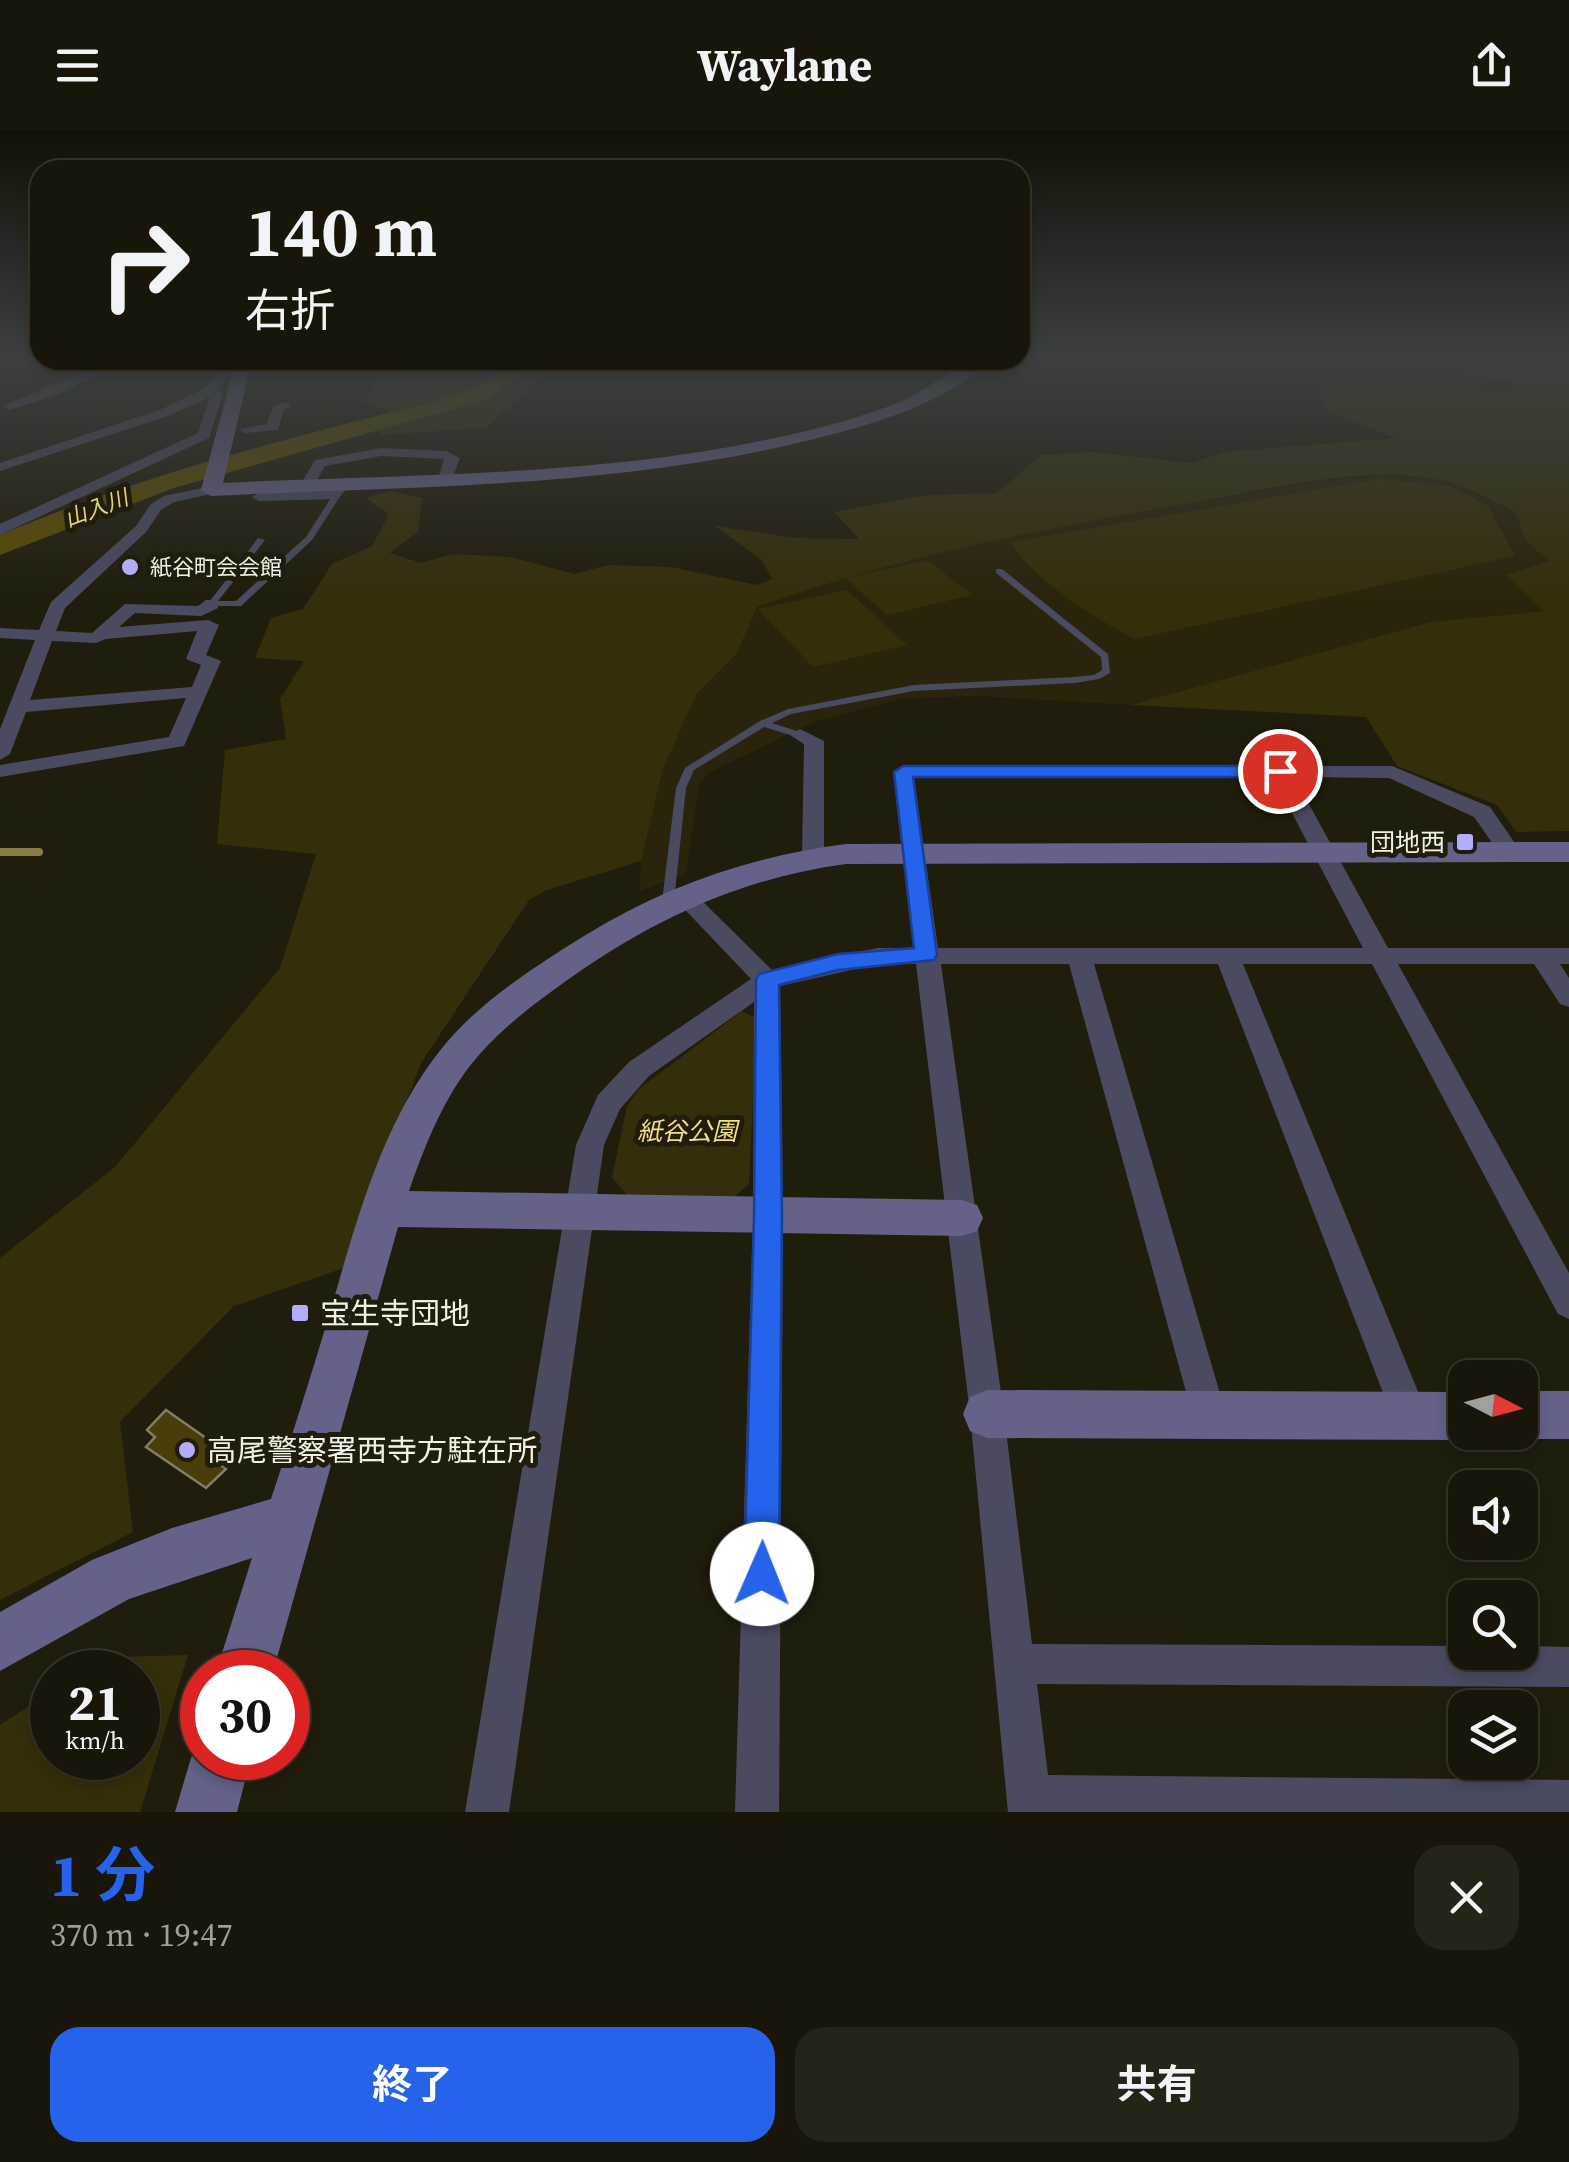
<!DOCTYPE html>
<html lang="ja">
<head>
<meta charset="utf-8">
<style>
  body { margin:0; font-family:"Source Serif 4","Noto Sans JP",serif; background:#262317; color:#f1f3f6; height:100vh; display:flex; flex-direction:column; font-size:38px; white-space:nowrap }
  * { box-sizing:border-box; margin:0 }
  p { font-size:32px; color:#9f9f9c }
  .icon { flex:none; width:55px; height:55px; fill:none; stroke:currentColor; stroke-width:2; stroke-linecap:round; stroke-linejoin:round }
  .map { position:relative; height:1682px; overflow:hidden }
  .details { display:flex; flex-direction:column; background:#191609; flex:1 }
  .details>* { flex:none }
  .banner { position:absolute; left:30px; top:30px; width:1000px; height:210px; border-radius:30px; box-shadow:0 5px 15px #0003,0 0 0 2px #37352a; background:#191609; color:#f1f3f6; overflow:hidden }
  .needle { width:65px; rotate:96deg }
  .buttons { position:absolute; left:1448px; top:1230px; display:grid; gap:20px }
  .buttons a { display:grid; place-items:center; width:90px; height:90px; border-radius:20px; background:#191609; box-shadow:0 5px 15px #0003,0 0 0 2px #37352a; font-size:50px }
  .speed { position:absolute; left:30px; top:1520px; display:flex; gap:20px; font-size:50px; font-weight:700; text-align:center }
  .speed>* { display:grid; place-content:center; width:130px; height:130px; border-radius:50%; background:#191609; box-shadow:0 5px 15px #0003,0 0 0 2px #37352a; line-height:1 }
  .speed small { font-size:25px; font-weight:400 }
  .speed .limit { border:15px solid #d22; background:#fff; color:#111 }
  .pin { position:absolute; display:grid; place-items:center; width:85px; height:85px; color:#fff; margin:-42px; border:5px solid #fff; border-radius:50%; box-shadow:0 2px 10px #0007 }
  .me { position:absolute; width:110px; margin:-55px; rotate:1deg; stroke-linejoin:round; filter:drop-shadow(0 0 8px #0008) }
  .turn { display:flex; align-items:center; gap:35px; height:210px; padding:0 50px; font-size:45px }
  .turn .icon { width:130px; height:130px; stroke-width:2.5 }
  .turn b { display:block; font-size:70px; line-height:85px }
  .round { display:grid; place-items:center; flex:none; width:105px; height:105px; border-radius:30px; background:#262317 }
  .headline { display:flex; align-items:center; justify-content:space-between; height:170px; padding:0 50px }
  h1 { font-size:60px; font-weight:700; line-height:75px; color:#2563eb }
  .cta { display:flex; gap:20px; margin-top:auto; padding:20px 50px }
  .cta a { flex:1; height:115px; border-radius:30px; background:#2563eb; color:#fff; font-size:40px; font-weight:700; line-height:115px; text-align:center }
  .cta a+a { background:#262317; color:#f1f3f6 }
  header { display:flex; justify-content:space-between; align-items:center; height:130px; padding:0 50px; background:#191609; font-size:45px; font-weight:700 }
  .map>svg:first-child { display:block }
  .built { fill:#2a240c }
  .green { fill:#352e0b }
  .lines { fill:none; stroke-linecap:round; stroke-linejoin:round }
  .stream { stroke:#897e45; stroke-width:8 }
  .river { fill:#5b4c00; fill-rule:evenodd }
  .building { fill:#493e09; stroke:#827e6a; stroke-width:2.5 }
  .lane { fill:#4a4a61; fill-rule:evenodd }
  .street { fill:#4a4a61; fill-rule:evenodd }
  .secondary { fill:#646288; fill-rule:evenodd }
  .route { fill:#2563eb; stroke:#184099; stroke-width:2.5 }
  .poi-dot { fill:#b1adfa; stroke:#211d0c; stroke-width:4 }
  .labels { text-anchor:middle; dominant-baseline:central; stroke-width:10; stroke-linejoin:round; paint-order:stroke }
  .far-water-label { font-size:22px; font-style:italic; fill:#e8d274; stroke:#211d0c }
  .far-poi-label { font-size:22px; fill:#f3f1e6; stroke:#211d0c; text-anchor:start }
  .poi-label { font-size:25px; fill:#f3f1e6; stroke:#211d0c; text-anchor:end }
  .park-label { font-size:25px; font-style:italic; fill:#f4de80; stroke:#211d0c }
  .near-poi-label { font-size:30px; fill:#f3f1e6; stroke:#211d0c; text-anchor:start }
</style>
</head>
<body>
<header><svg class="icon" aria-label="menu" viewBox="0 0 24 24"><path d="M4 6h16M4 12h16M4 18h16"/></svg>Waylane<svg class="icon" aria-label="share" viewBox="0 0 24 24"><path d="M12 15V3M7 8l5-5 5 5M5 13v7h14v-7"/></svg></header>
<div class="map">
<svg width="1569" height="1682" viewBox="0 0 1569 1682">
  <rect width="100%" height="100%" fill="#211d0c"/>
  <polygon class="built" points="1384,345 1430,348 1456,355 1515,382 1525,410 1550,431 1545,481 1430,492 1131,575 976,566 900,569 814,592 708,643 699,655 686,744 639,761 641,731 663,639 696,565 737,523 757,477 849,444 1022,403 1307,353"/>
  <g class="green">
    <polygon points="409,230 561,230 486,298 379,305 388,280 359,270 374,259 372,250 390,246"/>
    <path d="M 1455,230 L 1569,230 L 1569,701 L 1516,702 L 1497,675 L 1397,636 L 1366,587 L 1131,575 L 1430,492 L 1544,481 L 1506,445 L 1549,431 L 1525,410 L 1515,382 C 1488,369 1460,353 1430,348 C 1356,337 1275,358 1203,371 C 1049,398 905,424 757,477 L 737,523 L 696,565 L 663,639 L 641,731 L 547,760 L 529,770 L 421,933 L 344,1138 L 234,1176 L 120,1292 L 133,1402 L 0,1470 L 0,1128 L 115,1037 L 280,838 L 316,724 L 217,714 L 225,620 L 286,609 L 280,569 L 304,531 L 255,528 L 271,488 L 303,479 L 332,434 L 372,416 L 389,384 L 366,368 L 390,361 L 422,368 L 418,402 L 390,423 L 421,433 L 453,424 L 510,427 L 575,444 L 608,435 L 671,437 L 757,455 L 772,449 L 762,430 L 715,396 L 795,408 L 859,409 L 834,382 L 926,365 L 997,363 L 1041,325 L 1091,322 L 1193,333 L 1224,322 L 1396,308 L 1327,281 L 1317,259 C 1385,228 1471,277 1531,256 L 1471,244 Z"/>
    <path d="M 1379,349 L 1449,356 L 1488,376 L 1515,426 L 1135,509 C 1097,490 1030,449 1011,412 Z"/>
    <polygon points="928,430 972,465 887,485 845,448"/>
    <polygon points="847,460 907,515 813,537 758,479"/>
    <polygon points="742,881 757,889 749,1054 733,1068 627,1065 612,1047 627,976 639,959"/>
    <polygon points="188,1525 140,1682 0,1682 0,1595 52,1561 52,1628 138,1628 138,1542 88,1542 117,1527"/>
  </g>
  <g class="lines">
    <polyline class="stream" points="0,722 39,722"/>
    <path class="river" d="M 517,230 L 542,230 L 485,270 L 174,358 L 0,425 L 0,405 C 141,345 288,308 437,271 L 469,260 Z"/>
  </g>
  <polygon class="building" points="166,1280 229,1324 219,1333 226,1339 206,1358 146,1317 155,1307 147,1300"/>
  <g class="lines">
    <g class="lane">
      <path d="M 334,363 L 341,365 L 312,410 L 241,476 L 209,476 L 209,472 L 237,436 L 234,434 L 235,432 L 240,432 L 258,408 L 265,410 L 248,432 L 276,434 L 306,407 ZM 245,437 L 271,439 L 236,471 L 218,471 Z"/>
      <polygon points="996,439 1002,439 1108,524 1110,543 1099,549 1075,553 914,561 791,584 772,593 803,603 805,605 800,608 764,597 694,640 686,658 674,771 668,775 664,774 662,771 676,658 685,638 760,591 788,579 914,555 1075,547 1094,545 1102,540 1101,527 996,443"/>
    </g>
    <g class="street">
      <polygon points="112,230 127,230 57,265 9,280 3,276"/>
      <polygon points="257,230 276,230 231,244 215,260 223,264 209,308 0,405 0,394 198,303 210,267 170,285 0,341 0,333 162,279 201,260 223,240"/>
      <polygon points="285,272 291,276 283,281 278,300 245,303 239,299 267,294 273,276"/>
      <polygon points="381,318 446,321 460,328 452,349 445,353 438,349 444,329 381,326 325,336 313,357 301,354 315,330"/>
      <polygon points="345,349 352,353 337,369 259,371 252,367 259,363 333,361"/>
      <path d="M 211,356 L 218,360 L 216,363 L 174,372 L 161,380 L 146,402 L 65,478 L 56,501 L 92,503 L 125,474 L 198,476 L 206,470 L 218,470 L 218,478 L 201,486 L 135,483 L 119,497 L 208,490 L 219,495 L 206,525 L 221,531 L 184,616 L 0,647 L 0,635 L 169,607 L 186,568 L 26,582 L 10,624 L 0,630 L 0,599 L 35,510 L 0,508 L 0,498 L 39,500 L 51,472 L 136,396 L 151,374 L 164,366 ZM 197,501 L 186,529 L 201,535 L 192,557 L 30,570 L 52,511 L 96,513 L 106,509 Z"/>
      <polygon points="800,599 824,611 824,727 813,734 802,727 804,614 790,605"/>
      <path d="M 903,636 L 1392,636 L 1490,677 L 1521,722 L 1518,727 L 1502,727 L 1474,687 L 1389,648 L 1294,647 L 1388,818 L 1569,818 L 1569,834 L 1560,834 L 1569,848 L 1569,877 L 1560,874 L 1534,834 L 1398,834 L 1569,1143 L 1569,1189 L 1558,1184 L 1372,834 L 1243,834 L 1428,1286 L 1422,1298 L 1410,1303 L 1398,1298 L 1392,1286 L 1218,834 L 1094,834 L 1226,1284 L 1221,1296 L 1209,1301 L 1197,1296 L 1192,1284 L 1069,834 L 941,834 L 1004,1284 L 1032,1514 L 1465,1516 L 1465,1522 L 1520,1522 L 1520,1516 L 1569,1517 L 1569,1557 L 1037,1554 L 1048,1645 L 1569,1650 L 1569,1682 L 1008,1682 L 970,1284 L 916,834 L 878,834 L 780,856 L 783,1086 L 779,1682 L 735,1682 L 753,1086 L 754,872 L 649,946 L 620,979 L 604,1015 L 509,1682 L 465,1682 L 576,1015 L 598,965 L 629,932 L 751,849 L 671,765 L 683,757 L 691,760 L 772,840 L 878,818 L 914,818 L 893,642 ZM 1273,647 L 1363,818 L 938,818 L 914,648 Z"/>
    </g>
    <g class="secondary">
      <path d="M 236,230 L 252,230 L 223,353 C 404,344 592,347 770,309 C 815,300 860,288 902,271 C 933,258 956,230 991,230 C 946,272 883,291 826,306 C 626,358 416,356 211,366 L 201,360 Z"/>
      <path d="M 1569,712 L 1569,732 L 846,734 C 741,748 652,790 566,851 C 531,876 495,903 469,937 C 441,974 424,1018 409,1061 L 962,1070 L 977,1075 L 983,1088 L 977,1101 L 962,1106 L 398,1097 L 273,1542 L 216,1542 L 252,1428 L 129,1469 L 0,1541 L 0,1482 L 92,1430 L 172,1398 L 271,1369 C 291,1309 310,1249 328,1189 C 355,1097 380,995 442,918 C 479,872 534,837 584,806 C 665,756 751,726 846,714 Z"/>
      <polygon points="987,1260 1465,1262 1465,1302 1482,1302 1465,1310 987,1308 970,1301 963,1284 970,1267"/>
      <polygon points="1520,1261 1569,1261 1569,1309 1520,1309 1504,1302 1520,1302"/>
      <polygon points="202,1606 202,1628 251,1628 237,1682 175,1682 191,1628"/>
    </g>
  </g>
  <linearGradient id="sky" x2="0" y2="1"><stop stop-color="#121007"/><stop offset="0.49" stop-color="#3d4040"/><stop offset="1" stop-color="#3d4040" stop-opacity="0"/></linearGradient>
  <rect width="1569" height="466" fill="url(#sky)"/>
  <polygon class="route" points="903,636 1280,636 1290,641 1280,647 913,647 937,825 934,830 838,840 779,855 782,1086 779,1444 774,1456 762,1461 749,1456 744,1444 754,1086 756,850 759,844 838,824 914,818 894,642"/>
  <g class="poi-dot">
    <circle cx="130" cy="437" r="10"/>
    <rect x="1455" y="702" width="20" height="20" rx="5"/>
    <rect x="290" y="1173" width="20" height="20" rx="5"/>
    <circle cx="187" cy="1320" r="10"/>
  </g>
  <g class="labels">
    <g class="far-water-label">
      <text transform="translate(96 378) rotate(-21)">山入川</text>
    </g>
    <g class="far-poi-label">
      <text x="150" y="437">紙谷町会会館</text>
    </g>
    <g class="poi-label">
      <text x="1445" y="712">団地西</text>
    </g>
    <g class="park-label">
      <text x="687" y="1001">紙谷公園</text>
    </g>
    <g class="near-poi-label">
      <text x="320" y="1183">宝生寺団地</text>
      <text x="207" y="1320">高尾警察署西寺方駐在所</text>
    </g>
  </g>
</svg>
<div class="buttons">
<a><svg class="needle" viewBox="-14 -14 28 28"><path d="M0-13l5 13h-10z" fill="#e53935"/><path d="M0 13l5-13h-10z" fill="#9f9f9c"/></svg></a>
<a><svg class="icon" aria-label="sound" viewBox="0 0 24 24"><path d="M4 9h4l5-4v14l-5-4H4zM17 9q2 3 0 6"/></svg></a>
<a><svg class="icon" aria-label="search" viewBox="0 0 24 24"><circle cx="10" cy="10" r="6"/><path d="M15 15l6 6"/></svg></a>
<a><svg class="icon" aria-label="layers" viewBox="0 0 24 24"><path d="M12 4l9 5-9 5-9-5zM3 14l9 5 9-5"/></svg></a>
</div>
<div class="speed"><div>21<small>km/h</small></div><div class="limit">30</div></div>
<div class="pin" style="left:1280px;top:641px;background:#d93025"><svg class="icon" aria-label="arrive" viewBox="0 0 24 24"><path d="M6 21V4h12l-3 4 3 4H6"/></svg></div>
<svg class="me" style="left:762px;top:1444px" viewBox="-20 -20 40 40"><circle r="19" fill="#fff"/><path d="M0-13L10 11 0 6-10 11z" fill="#2563eb"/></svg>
<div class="banner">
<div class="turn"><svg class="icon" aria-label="right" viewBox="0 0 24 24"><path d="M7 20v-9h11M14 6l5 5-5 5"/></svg><div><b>140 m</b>右折</div></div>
</div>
</div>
<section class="details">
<div class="headline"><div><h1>1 分</h1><p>370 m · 19:47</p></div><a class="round"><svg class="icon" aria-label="close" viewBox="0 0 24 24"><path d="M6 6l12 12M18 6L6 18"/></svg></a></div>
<div class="cta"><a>終了</a><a>共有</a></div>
</section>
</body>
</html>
